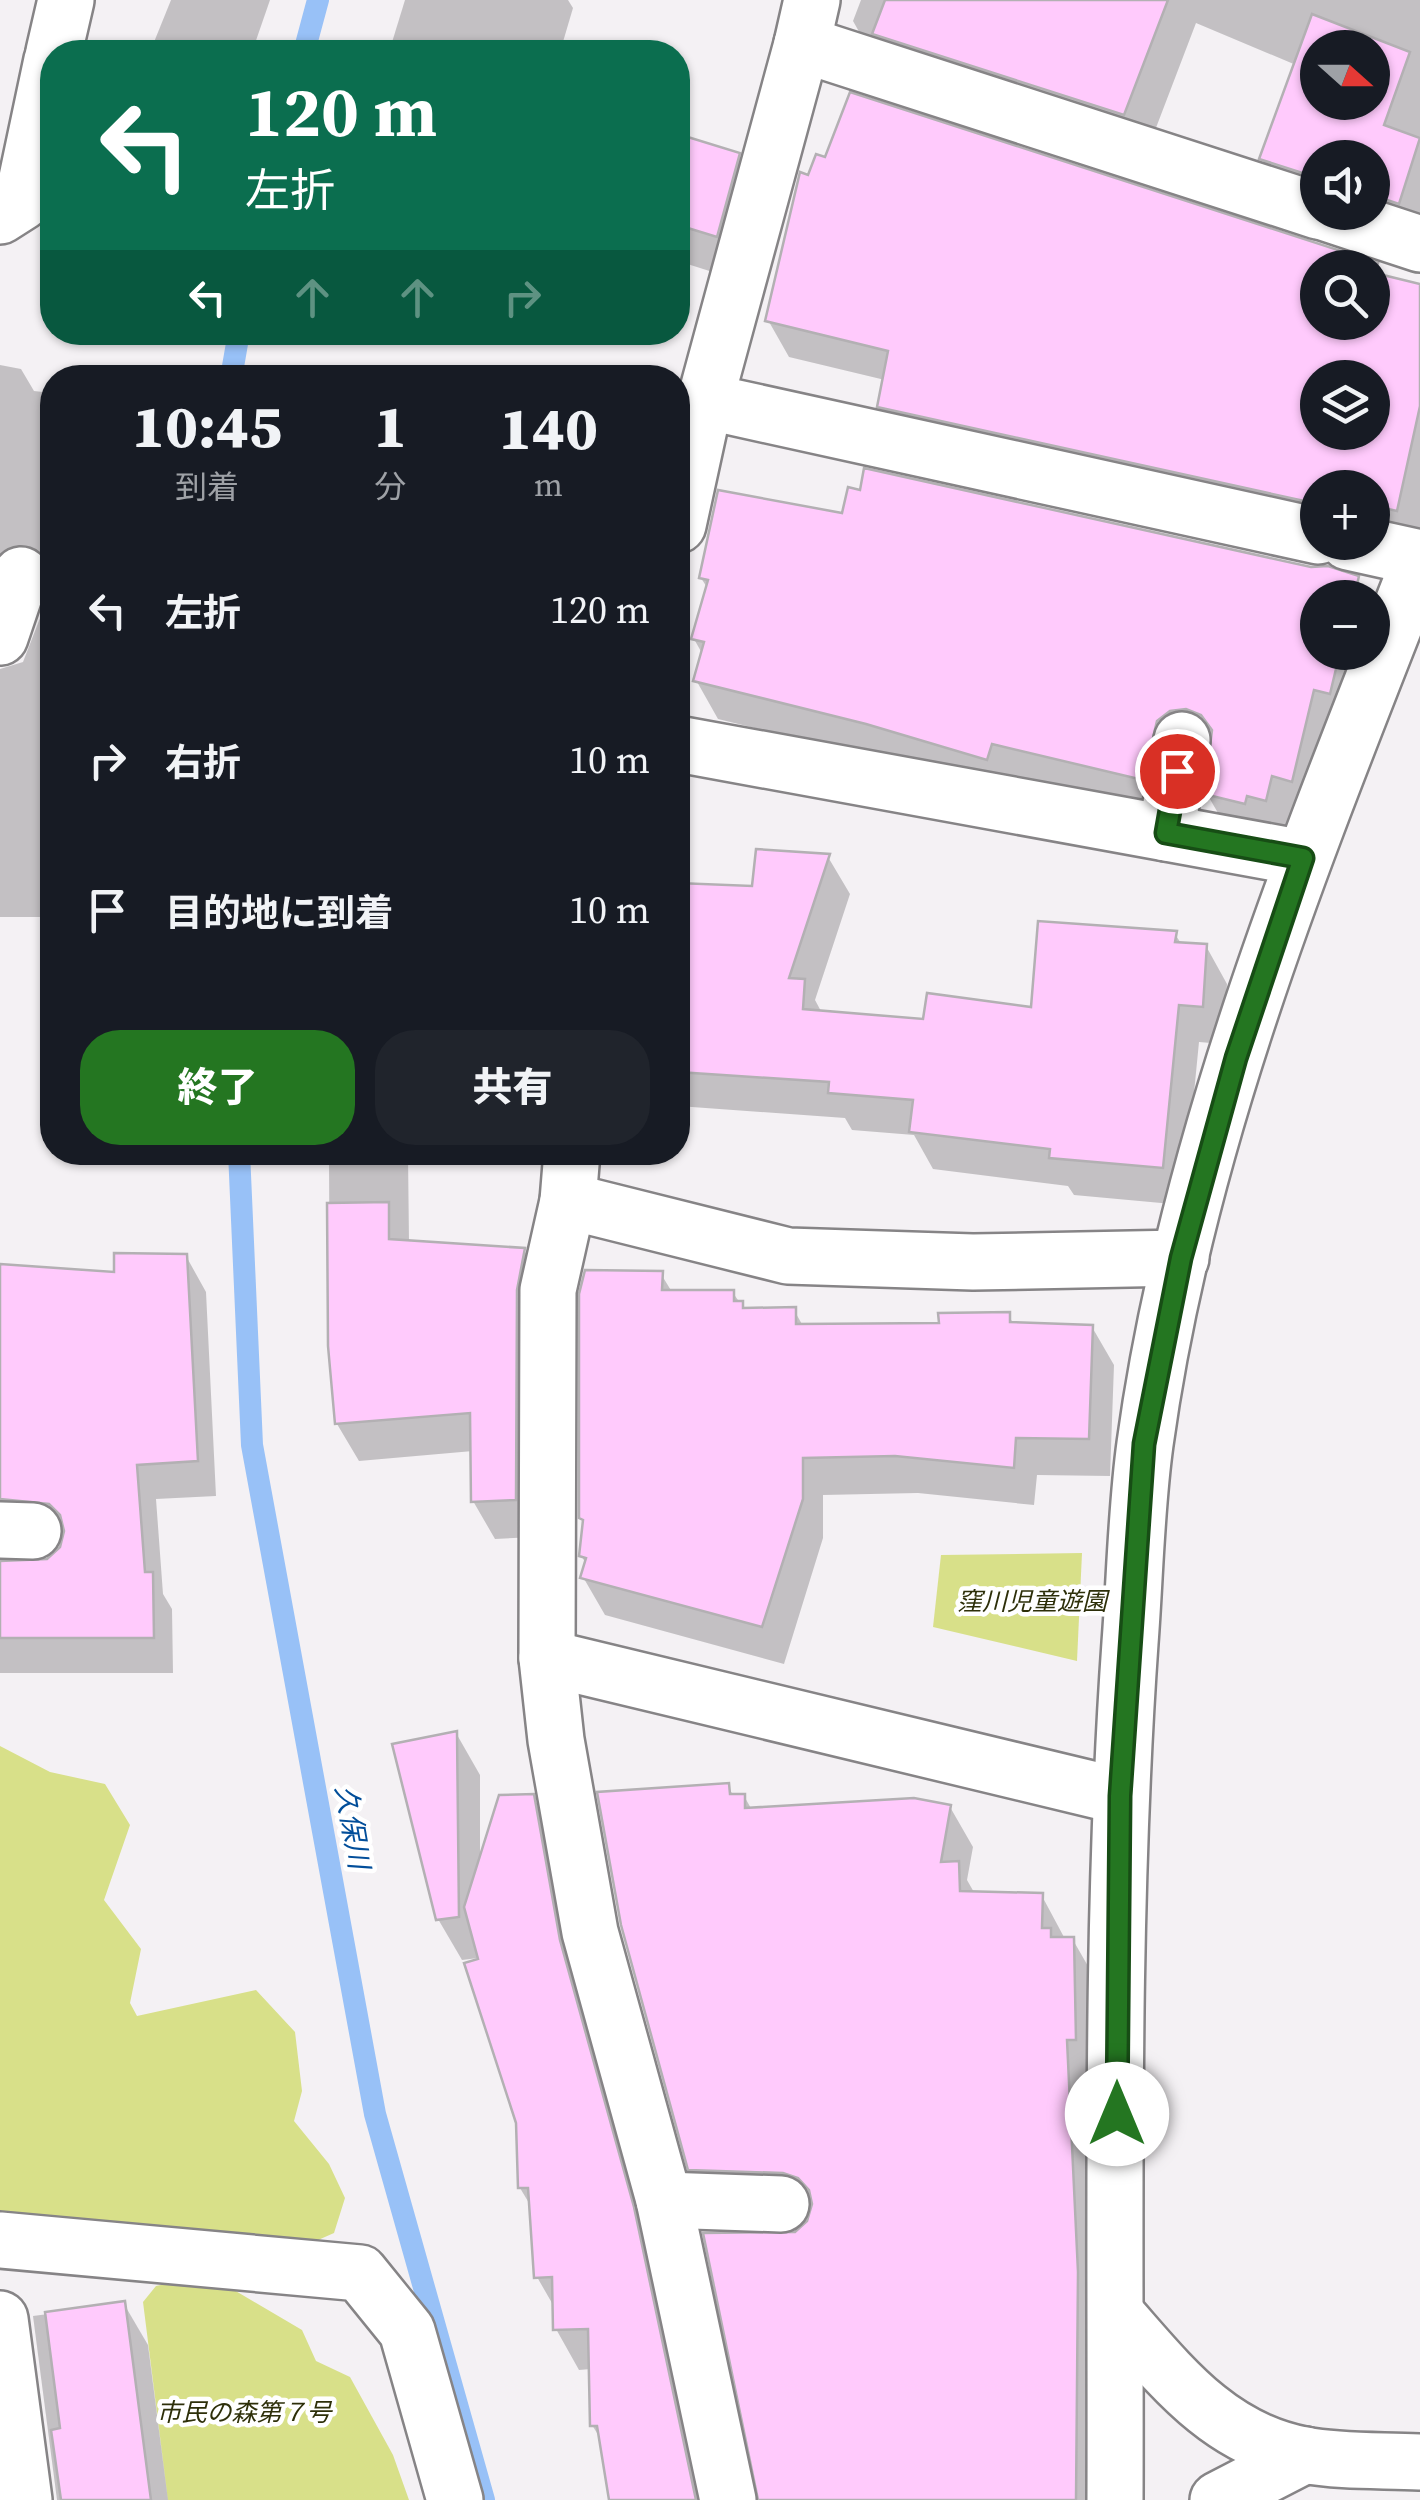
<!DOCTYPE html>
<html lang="ja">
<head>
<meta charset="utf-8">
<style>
  body { margin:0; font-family:"Source Serif 4","Noto Sans JP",serif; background:#20242c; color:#f1f3f6; height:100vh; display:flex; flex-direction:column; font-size:38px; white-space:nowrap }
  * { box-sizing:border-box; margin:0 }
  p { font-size:32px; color:#9ea1a6 }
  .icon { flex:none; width:55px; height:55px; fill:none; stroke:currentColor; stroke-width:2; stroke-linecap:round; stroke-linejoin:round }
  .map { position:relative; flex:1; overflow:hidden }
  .drawer { position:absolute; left:40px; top:365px; width:650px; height:800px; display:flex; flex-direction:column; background:#171b24; border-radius:40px; box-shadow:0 2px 8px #0004 }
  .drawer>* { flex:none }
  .banner { position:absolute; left:40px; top:40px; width:650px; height:305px; border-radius:40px; box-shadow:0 2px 8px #0004; background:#0b6e4f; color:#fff; overflow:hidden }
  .needle { width:65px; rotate:111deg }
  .controls { position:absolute; left:1300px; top:30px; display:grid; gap:20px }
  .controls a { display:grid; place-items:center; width:90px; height:90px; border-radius:50%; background:#171b24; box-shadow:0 2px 8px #0004; font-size:50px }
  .pin { position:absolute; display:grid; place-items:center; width:85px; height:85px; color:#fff; margin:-42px; border:5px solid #fff; border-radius:50%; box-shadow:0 2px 10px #0007 }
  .me { position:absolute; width:110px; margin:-55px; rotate:0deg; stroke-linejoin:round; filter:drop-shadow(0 0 8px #0008) }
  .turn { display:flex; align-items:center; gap:35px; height:210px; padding:0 40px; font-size:45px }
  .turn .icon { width:130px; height:130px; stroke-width:2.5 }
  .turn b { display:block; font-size:70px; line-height:85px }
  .lanes { display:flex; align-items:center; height:95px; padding:0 40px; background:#0003; justify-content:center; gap:50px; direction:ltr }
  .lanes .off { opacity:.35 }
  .eta { display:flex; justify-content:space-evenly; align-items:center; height:170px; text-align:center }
  .eta b { font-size:60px; font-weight:800; line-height:70px }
  .cta { display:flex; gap:20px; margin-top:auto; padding:20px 40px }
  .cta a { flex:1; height:115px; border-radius:40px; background:#247621; color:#fff; font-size:40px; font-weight:800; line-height:115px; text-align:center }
  .cta a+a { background:#20242c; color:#f1f3f6 }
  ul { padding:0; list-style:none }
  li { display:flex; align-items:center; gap:30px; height:150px; padding:0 40px }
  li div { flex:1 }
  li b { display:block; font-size:38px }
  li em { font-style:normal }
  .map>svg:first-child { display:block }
  .green { fill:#d8e089 }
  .shadow { fill:#0003; fill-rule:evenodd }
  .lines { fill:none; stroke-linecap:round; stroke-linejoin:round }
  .stream { stroke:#98c1f7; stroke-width:22 }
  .building { fill:#ffcafc; stroke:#b3b0b3; stroke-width:2.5; fill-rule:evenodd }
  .minor-casing { stroke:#868486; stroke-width:60 }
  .minor { stroke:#fff; stroke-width:55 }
  .route-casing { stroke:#174d15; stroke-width:25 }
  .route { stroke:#247621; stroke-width:18 }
  .labels { text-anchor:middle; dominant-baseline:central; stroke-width:9; stroke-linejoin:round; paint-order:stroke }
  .park-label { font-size:25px; font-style:italic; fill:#2d2f09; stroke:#fff }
  .water-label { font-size:28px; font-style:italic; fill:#024e9a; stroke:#fff }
</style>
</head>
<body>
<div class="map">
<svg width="1420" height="2500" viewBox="0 0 1420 2500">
  <rect width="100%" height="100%" fill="#f4f1f4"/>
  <g class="green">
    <polygon points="1082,1553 1077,1661 933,1627 941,1555"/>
    <polygon points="0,1746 50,1772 105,1784 130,1825 104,1900 141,1949 130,2003 137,2016 256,1990 295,2032 302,2091 294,2121 329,2164 345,2198 334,2233 309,2244 0,2220"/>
    <polygon points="185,2280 234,2290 302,2330 316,2361 350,2377 393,2455 409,2500 168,2500 143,2302 156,2286"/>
  </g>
  <g class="shadow">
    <polygon points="171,0 270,0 252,52 150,52"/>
    <polygon points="405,0 568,0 573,8 560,52 389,52"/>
    <path d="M 861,0 L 1420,0 L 1420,242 L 1372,212 L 1372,158 L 1318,158 L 1318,209 L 1285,198 L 1262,159 L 1296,65 L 1196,23 L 1146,154 L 875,60 L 853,21 ZM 1318,48 L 1372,48 L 1372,102 L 1318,102 Z"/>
    <polygon points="678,136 738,155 765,202 744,282 678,261"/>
    <path d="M 801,175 L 1376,265 L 1384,278 L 1420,287 L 1420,534 L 1372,542 L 1372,488 L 1318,488 L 1318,535 L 901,443 L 879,406 L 885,380 L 789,357 L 768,320 ZM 1318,268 L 1372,268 L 1372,322 L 1318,322 ZM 1318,378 L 1372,378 L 1372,432 L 1318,432 Z"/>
    <polygon points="0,365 21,369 34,391 52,393 52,584 39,583 0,648"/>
    <polygon points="843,516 1357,578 1368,598 1318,598 1318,652 1371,652 1287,838 1229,832 1207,794 1212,746 1192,749 1165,817 889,761 718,719 696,680 703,655 694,639 708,589 701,578"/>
    <polygon points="52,587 52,917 0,917 0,669 23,662"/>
    <polygon points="828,857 850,894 815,1000 822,1013 926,1022 1033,1009 1175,934 1182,945 1206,946 1227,984 1223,1044 1199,1042 1183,1205 1074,1195 1068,1186 933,1169 914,1135 852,1130 845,1118 678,1106 678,886 755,888"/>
    <polygon points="324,1152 445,1152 408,1155 409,1242 524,1250 546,1288 536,1537 495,1539 473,1501 473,1451 359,1461 337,1424 330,1346 329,1162"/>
    <polygon points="186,1256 206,1292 216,1496 156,1499 163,1594 172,1609 173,1673 0,1673 0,1563 50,1560 65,1537 57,1535 0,1543 0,1291 116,1274"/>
    <polygon points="661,1274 672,1292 733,1293 745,1310 794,1310 803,1326 941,1325 1008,1314 1014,1325 1092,1327 1114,1365 1110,1476 1037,1475 1034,1505 918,1493 823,1495 823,1538 784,1664 605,1615 583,1577 586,1564 581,1555 585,1525 581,1518"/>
    <polygon points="456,1733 480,1775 480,1859 532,1797 556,1837 655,2250 709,2500 611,2500 602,2441 592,2425 591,2369 579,2370 556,2329 556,2310 537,2277 532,2208 520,2188 518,2123 478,1958 462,1960 438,1919"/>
    <polygon points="728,1786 734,1797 744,1796 752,1810 950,1807 973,1847 967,1880 975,1894 1042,1896 1065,1939 1073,1940 1096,1980 1099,2500 761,2500 796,2234 812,2214 714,2209 690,2169"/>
    <polygon points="124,2304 148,2345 168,2500 57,2500 33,2316"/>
  </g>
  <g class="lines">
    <g class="stream">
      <polyline points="304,52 318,0"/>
      <polyline points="231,378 239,332"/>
      <polyline points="239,1152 252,1445 375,2114 484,2500"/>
    </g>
  </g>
  <g class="building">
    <polygon points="885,0 1168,0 1124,115 872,34"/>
    <path d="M 1312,14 L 1410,52 L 1384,125 L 1420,138 L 1399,204 L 1372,195 L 1372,158 L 1318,158 L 1318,178 L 1259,159 ZM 1318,48 L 1372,48 L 1372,102 L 1318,102 Z"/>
    <path d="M 850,92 L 1378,263 L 1375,273 L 1420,284 L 1420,406 L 1397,511 L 1375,506 L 1372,515 L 1372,488 L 1318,488 L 1318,504 L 877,407 L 888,351 L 765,321 L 800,172 L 808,175 L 816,154 L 825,157 ZM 1318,268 L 1372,268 L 1372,322 L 1318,322 ZM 1318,378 L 1372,378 L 1372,432 L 1318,432 Z"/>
    <polygon points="678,134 740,153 717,237 678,225"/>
    <polygon points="864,468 1311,567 1328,566 1359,576 1354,598 1318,598 1318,652 1340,652 1330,694 1314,690 1292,782 1272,776 1266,801 1247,796 1245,804 1204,794 1212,730 1201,715 1186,709 1170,711 1157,721 1143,780 992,744 987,760 866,724 693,681 704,642 691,639 708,580 699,578 718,490 842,513 848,487 860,490"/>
    <polygon points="756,849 830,854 789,978 805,979 803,1009 923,1019 927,993 1031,1007 1038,921 1177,931 1175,942 1207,944 1203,1007 1179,1005 1163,1168 1049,1158 1050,1149 909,1132 913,1100 828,1093 829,1082 678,1072 678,883 752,886"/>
    <polygon points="389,1202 389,1239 525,1248 517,1290 516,1500 471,1502 470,1413 335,1424 328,1346 327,1203"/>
    <polygon points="114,1253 187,1254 198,1461 137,1465 145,1572 153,1572 154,1638 0,1638 0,1561 47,1559 60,1547 64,1531 60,1515 49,1504 0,1499 0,1264 114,1272"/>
    <polygon points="585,1270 663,1271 662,1290 734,1290 734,1301 743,1301 743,1308 796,1307 796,1324 939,1323 938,1313 1010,1312 1010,1322 1093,1325 1089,1439 1016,1438 1014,1468 895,1456 803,1458 803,1499 762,1627 580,1578 586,1558 579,1556 583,1520 579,1518 579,1294"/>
    <polygon points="457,1731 459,1917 436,1920 392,1744"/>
    <polygon points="729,1783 730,1794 745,1794 745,1808 914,1798 951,1805 941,1862 959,1861 960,1891 1043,1893 1042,1928 1051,1928 1051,1937 1074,1937 1076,2040 1067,2040 1078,2272 1076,2500 758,2500 703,2233 795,2232 807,2221 812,2204 809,2190 798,2178 783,2173 688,2170 621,1925 597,1792"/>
    <polygon points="534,1794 560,1940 634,2207 696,2500 609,2500 597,2426 590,2426 588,2329 553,2330 552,2277 534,2278 528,2188 518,2188 516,2123 464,1963 478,1959 464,1907 499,1795"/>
    <polygon points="125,2301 151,2500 61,2500 51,2430 60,2428 45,2312"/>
  </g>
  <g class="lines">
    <g class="minor-casing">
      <g id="minor">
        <polyline points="802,44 812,0"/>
        <polyline points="54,52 66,0"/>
        <polyline points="1323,212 1420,244"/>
        <polyline points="0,216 22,202 52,60"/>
        <polyline points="705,401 1318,536"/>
        <polyline points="678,525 705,401 802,44 1318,211"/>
        <polyline points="1348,542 1420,558"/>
        <polyline points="0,637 21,575"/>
        <polyline points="678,744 1303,858"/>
        <polyline points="1166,833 1182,740"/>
        <polyline points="572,1152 568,1201 548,1290 547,1658 556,1740 590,1932 664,2200 728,2500"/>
        <polyline points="568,1201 788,1256 973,1262 1181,1258"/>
        <polyline points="0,1530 33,1531"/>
        <polyline points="547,1658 1120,1796"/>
        <polyline points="664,2200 781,2204"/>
        <polyline points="0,2240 360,2273 407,2331 455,2500"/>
        <path d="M 1116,2314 C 1170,2375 1218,2439 1304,2455 C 1341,2462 1382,2460 1420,2462"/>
        <polyline points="0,2319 24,2500"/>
        <path d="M 1115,2500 C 1116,2214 1110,1927 1130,1643 C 1135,1577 1136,1509 1145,1444 C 1187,1137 1308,846 1420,560"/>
        <polyline points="1218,2500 1305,2455"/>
      </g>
    </g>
    <use href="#minor" class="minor"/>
  </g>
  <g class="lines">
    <g class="route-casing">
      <polyline id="route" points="1117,2114 1120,1796 1144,1444 1181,1258 1236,1058 1303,858 1166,833 1177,771"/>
    </g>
    <use href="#route" class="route"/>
  </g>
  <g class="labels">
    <g class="park-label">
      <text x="1032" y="1601">窪川児童遊園</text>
      <text x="244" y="2412">市民の森第７号</text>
    </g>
    <g class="water-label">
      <text transform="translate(353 1827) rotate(80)">久保川</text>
    </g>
  </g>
</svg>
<div class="controls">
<a><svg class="needle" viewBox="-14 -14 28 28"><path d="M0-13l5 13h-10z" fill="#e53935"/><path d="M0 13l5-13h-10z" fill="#9ea1a6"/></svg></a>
<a><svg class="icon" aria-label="sound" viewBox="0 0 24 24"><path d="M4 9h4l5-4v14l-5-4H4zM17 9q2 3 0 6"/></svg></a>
<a><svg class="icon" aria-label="search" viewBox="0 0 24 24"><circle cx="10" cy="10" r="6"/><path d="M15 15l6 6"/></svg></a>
<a><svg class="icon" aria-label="layers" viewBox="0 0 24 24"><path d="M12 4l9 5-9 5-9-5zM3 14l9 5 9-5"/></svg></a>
<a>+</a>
<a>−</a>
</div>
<div class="pin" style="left:1177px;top:771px;background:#d93025"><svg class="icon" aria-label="arrive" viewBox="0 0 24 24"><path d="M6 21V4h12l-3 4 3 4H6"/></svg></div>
<svg class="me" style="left:1117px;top:2114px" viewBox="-20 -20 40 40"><circle r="19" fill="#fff"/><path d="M0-13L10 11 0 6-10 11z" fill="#247621"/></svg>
<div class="banner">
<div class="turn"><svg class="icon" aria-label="left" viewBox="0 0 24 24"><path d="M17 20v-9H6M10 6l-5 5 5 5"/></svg><div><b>120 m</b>左折</div></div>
<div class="lanes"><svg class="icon" aria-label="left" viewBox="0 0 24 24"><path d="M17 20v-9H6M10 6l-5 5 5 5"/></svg><svg class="icon off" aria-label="ahead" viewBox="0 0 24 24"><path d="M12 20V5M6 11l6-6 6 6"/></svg><svg class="icon off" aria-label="ahead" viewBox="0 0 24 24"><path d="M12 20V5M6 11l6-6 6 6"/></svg><svg class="icon off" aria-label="right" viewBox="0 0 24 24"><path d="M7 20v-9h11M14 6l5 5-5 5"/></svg></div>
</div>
<section class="drawer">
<div class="eta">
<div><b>10:45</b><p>到着</p></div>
<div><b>1</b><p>分</p></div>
<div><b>140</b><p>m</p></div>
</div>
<ul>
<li><svg class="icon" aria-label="left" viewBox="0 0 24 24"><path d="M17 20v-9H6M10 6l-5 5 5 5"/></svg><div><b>左折</b></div><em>120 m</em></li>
<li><svg class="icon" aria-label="right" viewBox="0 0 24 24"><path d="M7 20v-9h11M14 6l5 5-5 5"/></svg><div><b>右折</b></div><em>10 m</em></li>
<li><svg class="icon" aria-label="arrive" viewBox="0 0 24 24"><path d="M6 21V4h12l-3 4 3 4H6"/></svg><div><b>目的地に到着</b></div><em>10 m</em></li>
</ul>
<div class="cta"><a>終了</a><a>共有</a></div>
</section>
</div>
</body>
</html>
